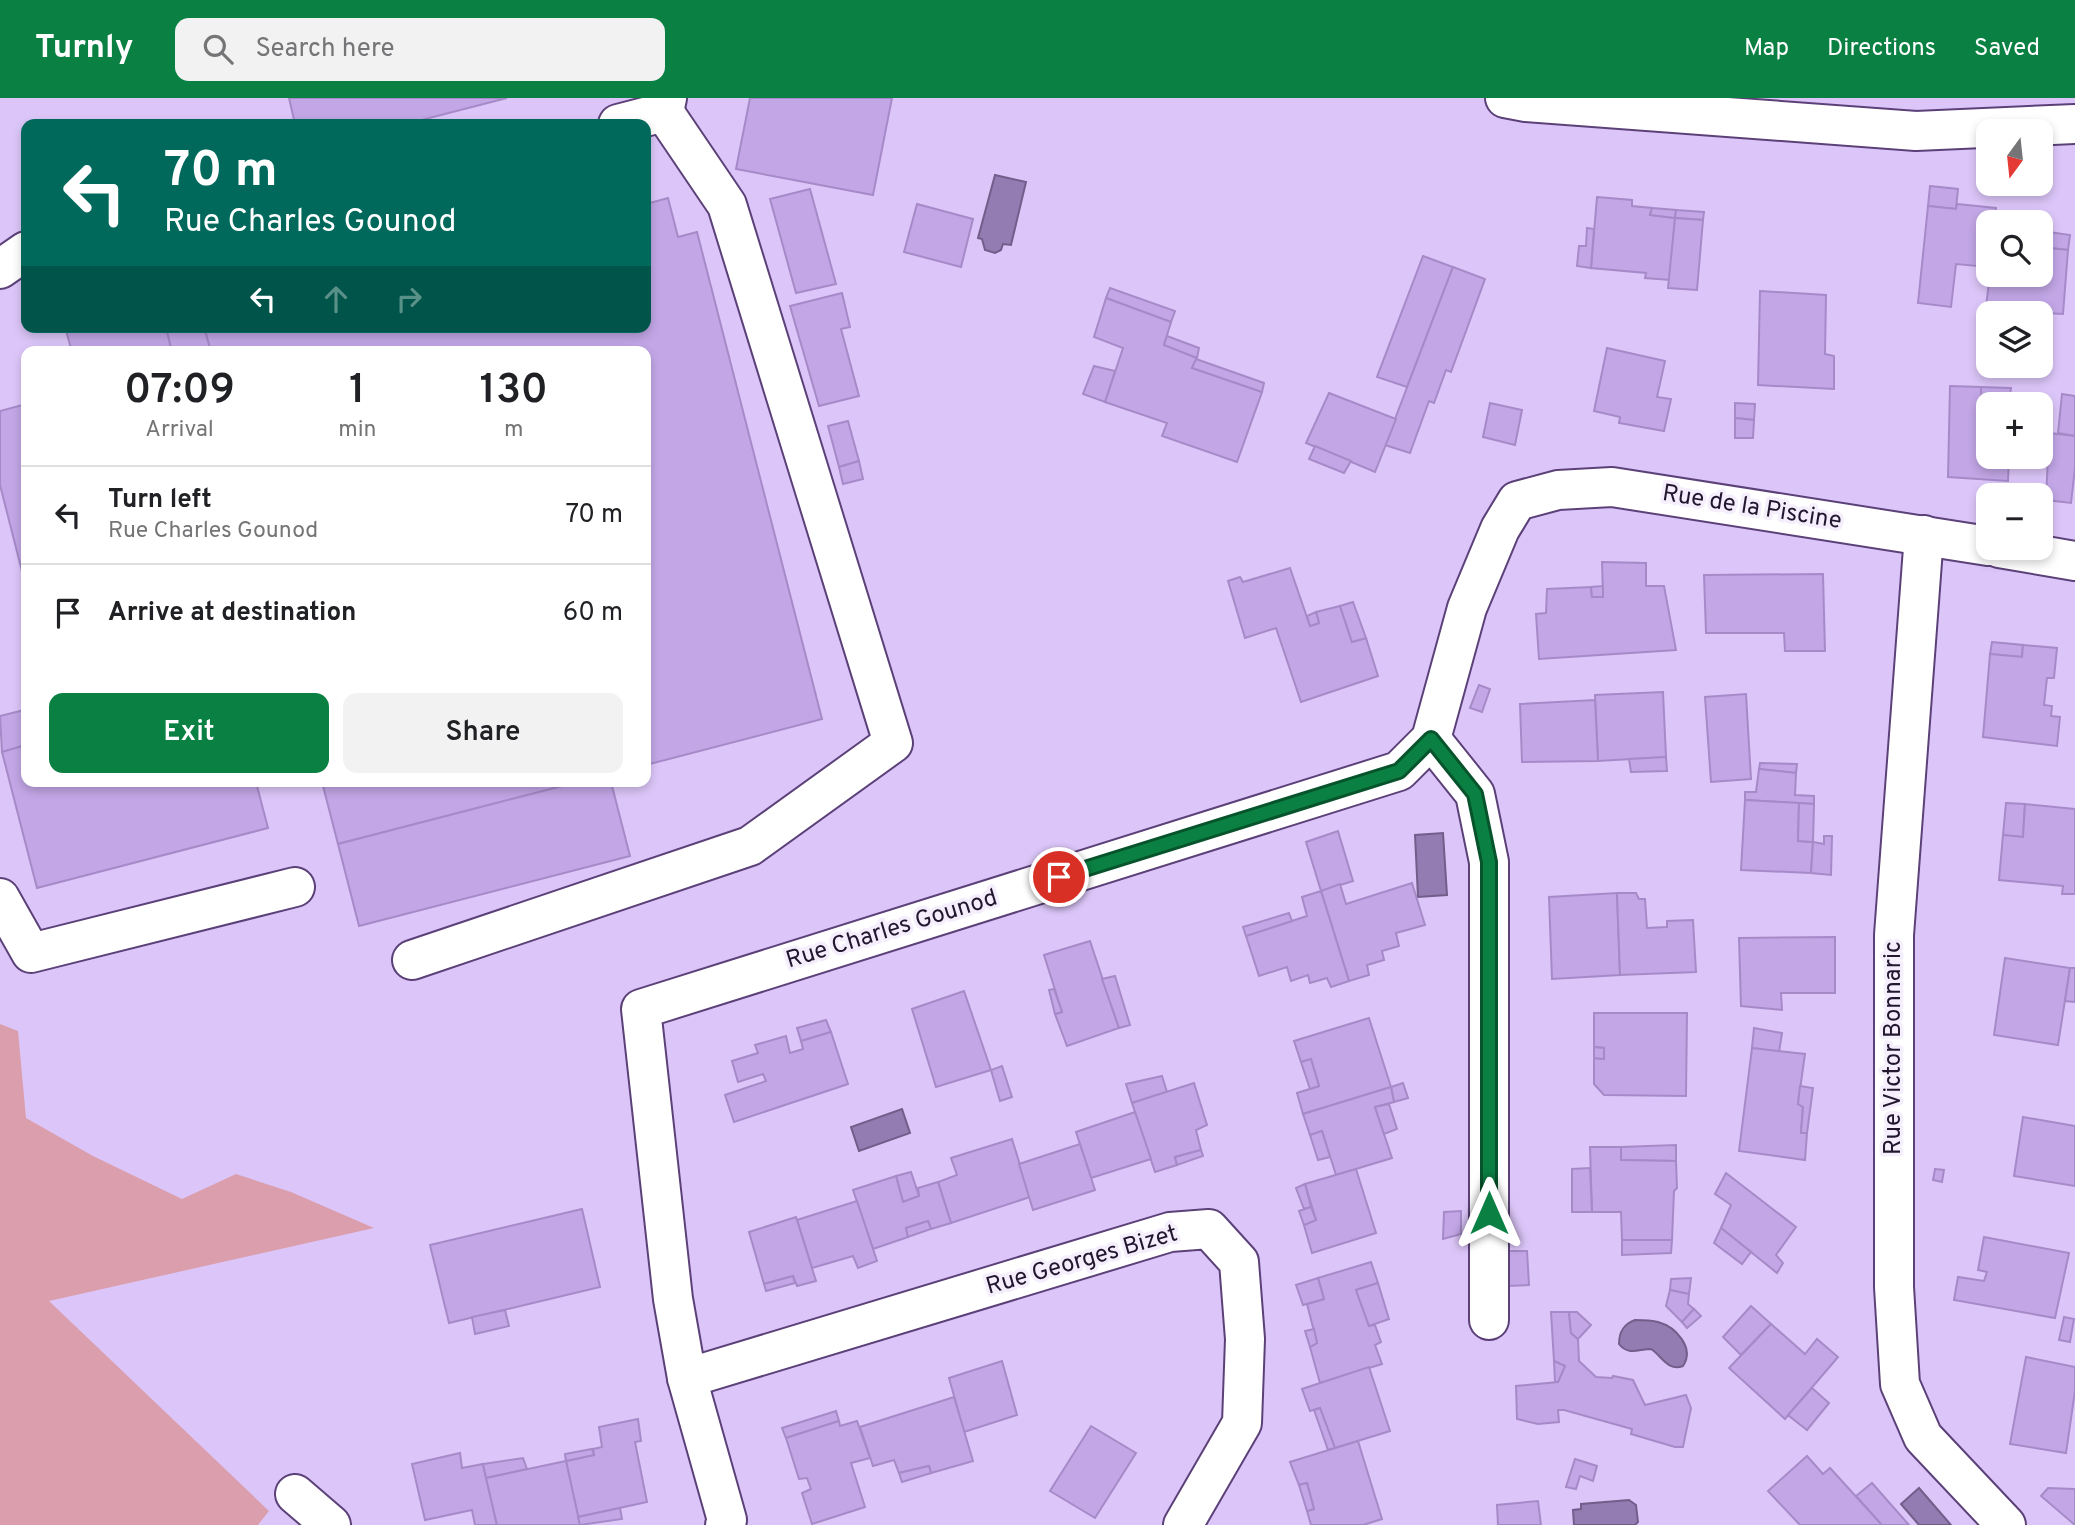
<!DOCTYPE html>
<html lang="en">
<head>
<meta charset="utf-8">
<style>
  body { margin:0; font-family:Overpass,sans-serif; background:#f2f2f2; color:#202124; height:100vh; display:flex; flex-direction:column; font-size:26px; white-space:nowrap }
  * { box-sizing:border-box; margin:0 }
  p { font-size:23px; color:#757577 }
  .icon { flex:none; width:38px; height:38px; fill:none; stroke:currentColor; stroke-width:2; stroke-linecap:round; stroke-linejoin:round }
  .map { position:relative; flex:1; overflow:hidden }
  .side { position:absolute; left:21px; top:248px; width:630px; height:441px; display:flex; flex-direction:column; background:#fff; border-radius:14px; box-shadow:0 4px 10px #0003 }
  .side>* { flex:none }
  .top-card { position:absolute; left:21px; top:21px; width:630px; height:214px; border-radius:14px; box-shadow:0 4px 10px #0003; background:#00695c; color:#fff; overflow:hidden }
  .needle { width:46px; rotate:195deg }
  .tools { position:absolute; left:1976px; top:21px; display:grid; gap:14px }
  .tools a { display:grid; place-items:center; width:77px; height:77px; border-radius:14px; background:#fff; box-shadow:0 4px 10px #0003; font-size:35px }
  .pin { position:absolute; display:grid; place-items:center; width:60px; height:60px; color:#fff; margin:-30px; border:4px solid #fff; border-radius:50%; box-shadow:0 2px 7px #0007 }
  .me { position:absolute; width:77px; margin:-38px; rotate:0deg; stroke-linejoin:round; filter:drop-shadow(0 0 5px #0008) }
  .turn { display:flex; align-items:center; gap:24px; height:147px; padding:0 28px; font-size:32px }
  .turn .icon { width:91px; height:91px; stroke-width:2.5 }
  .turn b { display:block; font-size:49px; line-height:60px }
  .lanes { display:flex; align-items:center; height:66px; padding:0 28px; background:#0003; justify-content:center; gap:35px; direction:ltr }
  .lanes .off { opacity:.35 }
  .eta { display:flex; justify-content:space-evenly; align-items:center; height:119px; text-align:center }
  .eta b { font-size:42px; font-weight:600; line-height:49px }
  .action { display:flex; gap:14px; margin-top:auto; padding:14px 28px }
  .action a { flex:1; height:80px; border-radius:14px; background:#0b8043; color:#fff; font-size:28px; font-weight:600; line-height:80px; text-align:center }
  .action a+a { background:#f2f2f2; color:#202124 }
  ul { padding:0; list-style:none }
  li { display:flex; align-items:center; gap:21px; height:98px; padding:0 28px; border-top:2px solid #e0e0e0 }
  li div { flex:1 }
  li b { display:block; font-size:26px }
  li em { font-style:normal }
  header { display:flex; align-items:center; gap:42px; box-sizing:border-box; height:98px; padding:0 35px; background:#0b8043; color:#fff }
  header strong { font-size:33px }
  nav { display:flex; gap:38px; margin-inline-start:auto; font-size:24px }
  .search { width:490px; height:63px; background:#f2f2f2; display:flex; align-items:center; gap:18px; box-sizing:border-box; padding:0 24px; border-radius:14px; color:#757577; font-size:26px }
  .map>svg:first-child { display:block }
  .green { fill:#db9eac }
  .water { fill:#937cb1; stroke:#715e8a; stroke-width:2 }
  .building { fill:#c2a6e6; stroke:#a68ac8; stroke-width:2 }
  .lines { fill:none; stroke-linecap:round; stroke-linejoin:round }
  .minor-casing { stroke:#5c4179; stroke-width:42 }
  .minor { stroke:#fff; stroke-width:38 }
  .route-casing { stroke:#07532c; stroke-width:18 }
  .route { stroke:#0b8043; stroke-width:12 }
  .labels { text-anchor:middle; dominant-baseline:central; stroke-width:7; stroke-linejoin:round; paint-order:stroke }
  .street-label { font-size:24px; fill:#22172f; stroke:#f5effd }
</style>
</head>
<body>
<header>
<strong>Turnly</strong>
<div class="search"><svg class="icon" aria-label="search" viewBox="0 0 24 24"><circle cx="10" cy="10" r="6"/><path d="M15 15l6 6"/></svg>Search here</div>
<nav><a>Map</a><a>Directions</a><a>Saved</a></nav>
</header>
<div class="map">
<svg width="2075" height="1427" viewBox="0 0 2075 1427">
  <rect width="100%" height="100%" fill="#dcc6f9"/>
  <polygon class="green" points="0,926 18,933 26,1020 93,1058 182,1101 236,1076 291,1094 374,1130 49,1203 269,1413 258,1427 0,1427"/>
  <g class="water">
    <polygon points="995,77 1026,84 1011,147 1003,146 1001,152 995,155 985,152 982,141 978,140"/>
    <polygon points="1443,735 1447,797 1418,799 1415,737"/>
    <polygon points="902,1011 910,1035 859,1053 851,1029"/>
    <path d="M 1635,1222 C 1643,1222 1651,1222 1658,1224 C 1676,1229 1695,1250 1683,1268 C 1668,1274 1662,1258 1651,1251 C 1639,1251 1628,1258 1619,1246 C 1619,1233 1624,1226 1635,1222 Z"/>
    <polygon points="1919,1390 1951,1427 1919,1427 1901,1406"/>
    <polygon points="1629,1402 1636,1407 1638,1424 1635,1427 1574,1427 1573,1412 1581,1411 1581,1406"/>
  </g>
  <g class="building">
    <polygon points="289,0 507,0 406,26 295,26"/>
    <polygon points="750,0 892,0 873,97 736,71"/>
    <polygon points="1930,88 1958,91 1956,111 1928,108"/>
    <polygon points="810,91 836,186 796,195 770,101"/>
    <polygon points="1597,99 1632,102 1632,108 1652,110 1650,117 1675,120 1670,182 1645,180 1646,175 1591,170"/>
    <polygon points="668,100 678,139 697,134 822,621 646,667 646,254 211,254 204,229 646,229 646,106"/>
    <polygon points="917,106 973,121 961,169 904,154"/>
    <polygon points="1957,106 1996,110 1995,124 1988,124 1988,169 1956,166 1951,209 1918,205 1928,108 1956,111"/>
    <polygon points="1652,110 1676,112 1675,120 1650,117"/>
    <polygon points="1676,112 1704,114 1703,122 1675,120"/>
    <polygon points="1675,120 1703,122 1697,192 1668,190"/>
    <polygon points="1587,130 1594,131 1591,170 1577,168 1579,148 1586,148"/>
    <polygon points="2042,133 2070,137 2068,152 2040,149"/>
    <polygon points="2040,149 2068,152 2063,216 2046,215 2044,237 2040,237 2040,215 1988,215 1988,232 1983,231 1990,177 2040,177"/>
    <polygon points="1423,158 1453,169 1407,289 1377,279"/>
    <polygon points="1453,169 1485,181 1451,274 1446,272 1434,305 1429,303 1410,355 1385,347"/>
    <polygon points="1110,190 1175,213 1171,224 1106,200"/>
    <polygon points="1760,193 1826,197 1825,256 1834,258 1834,291 1758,287"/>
    <polygon points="842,195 850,229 841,231 859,298 819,308 790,208"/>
    <polygon points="1106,200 1171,224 1164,247 1197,260 1192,270 1262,294 1237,364 1162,338 1167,325 1105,304 1123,250 1094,239"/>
    <polygon points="65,229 166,229 172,254 72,254"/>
    <polygon points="166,229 204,229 211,254 172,254"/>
    <polygon points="1167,238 1199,250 1197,260 1164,247"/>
    <polygon points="1607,250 1665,263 1657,299 1671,301 1664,333 1619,325 1620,319 1594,313"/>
    <polygon points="1196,261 1264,285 1262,294 1192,270"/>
    <polygon points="1094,268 1115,273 1105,304 1083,296"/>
    <polygon points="1950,288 1981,289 1981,298 2010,297 2010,306 1988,306 1988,359 2009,359 2008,383 1948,379"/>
    <polygon points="1981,289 2011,290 2010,297 1981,298"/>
    <polygon points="1329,295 1396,321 1375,374 1306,345"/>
    <polygon points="2062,296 2075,298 2075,338 2058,335"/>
    <polygon points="1490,305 1522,312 1515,347 1483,339"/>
    <polygon points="1735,305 1755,306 1754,322 1735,320"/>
    <polygon points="26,306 26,489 0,387 0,313"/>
    <polygon points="1735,320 1754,322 1753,340 1735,340"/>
    <polygon points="848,323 859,363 839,369 828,328"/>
    <polygon points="2049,335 2075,338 2075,370 2071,405 2046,402"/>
    <polygon points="1315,348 1351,363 1344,375 1309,361"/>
    <polygon points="859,363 863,381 843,386 839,369"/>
    <polygon points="1602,464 1646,465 1646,488 1664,488 1676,552 1539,561 1536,516 1546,515 1547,491 1591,489 1592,499 1603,499"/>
    <polygon points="1290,470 1310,528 1319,525 1316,514 1340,508 1352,544 1366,540 1378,578 1301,604 1276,530 1245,540 1228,483 1240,479 1243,484"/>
    <polygon points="1823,476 1825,553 1785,553 1784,535 1706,535 1704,477"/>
    <polygon points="1603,488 1603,499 1592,499 1591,489"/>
    <polygon points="1353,504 1366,540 1352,544 1340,508"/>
    <polygon points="1316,514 1319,525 1310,528 1307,518"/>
    <polygon points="1992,544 2023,547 2022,559 1990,556"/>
    <polygon points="2023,547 2057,550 2054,580 2047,580 2044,607 2052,608 2051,618 2060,619 2057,648 1983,639 1990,556 2022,559"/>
    <polygon points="1479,587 1490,591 1482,614 1470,610"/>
    <polygon points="1663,594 1666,659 1598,663 1595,597"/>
    <polygon points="1746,596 1751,681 1711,684 1705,599"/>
    <polygon points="1595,602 1598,663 1522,664 1520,606"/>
    <polygon points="24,612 26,621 26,647 2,654 0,618"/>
    <polygon points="26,647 26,684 256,684 268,730 37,790 2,654"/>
    <polygon points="1666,659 1667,673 1631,674 1629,661"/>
    <polygon points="1760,665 1797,666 1796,675 1759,671"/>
    <polygon points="1759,671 1796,675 1795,697 1814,698 1814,706 1745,702 1745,694 1756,694"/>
    <polygon points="322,684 578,684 338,746"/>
    <polygon points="578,684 611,684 630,758 359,828 338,746"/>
    <polygon points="1745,702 1799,705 1798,743 1813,744 1811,775 1741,772"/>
    <polygon points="1799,705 1814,706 1813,744 1798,743"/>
    <polygon points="2006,705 2025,706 2023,739 2003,737"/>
    <polygon points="2025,706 2075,711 2075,796 2062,796 2063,788 1999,782 2003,737 2023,739"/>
    <polygon points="1338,733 1353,783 1321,793 1306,744"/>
    <polygon points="1824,738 1832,738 1831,777 1811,775 1813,744 1824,746"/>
    <polygon points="1412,785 1425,827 1396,835 1399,848 1382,853 1384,862 1367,867 1369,877 1349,883 1321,793 1340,786 1346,806"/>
    <polygon points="1321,793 1349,883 1331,889 1327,880 1310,885 1308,877 1291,883 1287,869 1259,878 1246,838 1307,818 1302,799"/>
    <polygon points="1617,795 1620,877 1552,881 1549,799"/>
    <polygon points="1617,795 1636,795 1639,801 1645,801 1647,830 1667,829 1667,823 1693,822 1696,874 1620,877"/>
    <polygon points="1289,815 1292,823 1246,838 1243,829"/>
    <polygon points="1835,839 1835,895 1781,895 1782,912 1741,908 1739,840"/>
    <polygon points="1090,843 1119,930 1067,948 1055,916 1062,914 1044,857"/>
    <polygon points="2005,860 2070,870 2058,947 1994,937"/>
    <polygon points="2070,870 2075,870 2075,904 2065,903"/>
    <polygon points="1115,878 1130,927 1119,930 1102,881"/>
    <polygon points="1054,891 1062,914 1055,916 1049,892"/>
    <polygon points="964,893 991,972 936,989 912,911"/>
    <polygon points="1594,915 1687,915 1686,998 1604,997 1594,986 1594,960 1604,961 1604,950 1594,949"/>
    <polygon points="1369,920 1391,989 1303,1016 1297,995 1319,988 1311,961 1301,964 1294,943"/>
    <polygon points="826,922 831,934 801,943 797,930"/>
    <polygon points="1754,930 1782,935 1779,954 1752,950"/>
    <polygon points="831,934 848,986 734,1024 725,997 766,983 763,976 738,984 732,963 758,955 755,947 786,938 790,955 803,951 801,943"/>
    <polygon points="1594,949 1604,950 1604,961 1594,960"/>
    <polygon points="1752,950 1805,956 1798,1006 1803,1009 1801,1035 1807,1035 1805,1062 1739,1053"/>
    <polygon points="1311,961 1319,988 1310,991 1301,964"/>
    <polygon points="1002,968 1012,999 1000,1003 991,972"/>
    <polygon points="1162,978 1167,994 1132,1005 1126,986"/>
    <polygon points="1194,985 1207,1027 1196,1032 1201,1052 1175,1059 1177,1067 1155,1074 1132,1005"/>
    <polygon points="1403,985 1408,1000 1394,1004 1391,989"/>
    <polygon points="1800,988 1813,990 1807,1035 1801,1035 1803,1009 1798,1006"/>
    <polygon points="1391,989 1394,1004 1375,1009 1392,1060 1336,1077 1322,1033 1310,1037 1303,1016"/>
    <polygon points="1389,1006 1397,1031 1384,1036 1375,1009"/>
    <polygon points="1135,1014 1151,1061 1091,1080 1076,1034"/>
    <polygon points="2023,1019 2075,1028 2075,1088 2014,1078"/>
    <polygon points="1322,1033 1330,1059 1318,1062 1310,1037"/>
    <polygon points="1012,1041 1030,1099 951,1125 938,1084 957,1077 951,1060"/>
    <polygon points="1080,1046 1095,1092 1033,1112 1019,1066"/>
    <polygon points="1676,1047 1676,1063 1621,1062 1621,1049"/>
    <polygon points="1590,1049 1621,1049 1621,1062 1676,1063 1677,1090 1674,1093 1672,1142 1622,1142 1621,1114 1592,1114"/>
    <polygon points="1201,1052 1203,1058 1177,1067 1175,1059"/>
    <polygon points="1590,1070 1592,1114 1572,1114 1572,1071"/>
    <polygon points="1356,1071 1376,1135 1312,1155 1304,1127 1316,1122 1305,1086"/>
    <polygon points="1935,1071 1944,1072 1942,1084 1933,1082"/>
    <polygon points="911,1074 919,1098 903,1104 896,1078"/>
    <polygon points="1726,1075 1796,1129 1776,1157 1783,1165 1777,1175 1721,1130 1731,1107 1715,1096"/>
    <polygon points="896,1078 903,1104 919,1098 918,1090 938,1084 951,1125 931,1131 928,1123 906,1130 908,1139 873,1151 853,1092"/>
    <polygon points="1305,1086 1311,1109 1304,1111 1296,1090"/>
    <polygon points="857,1103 877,1163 858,1170 853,1158 812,1170 797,1122"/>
    <polygon points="1311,1109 1316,1122 1304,1127 1299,1113"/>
    <polygon points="582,1111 600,1189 449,1225 430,1147"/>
    <polygon points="1461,1113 1461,1136 1443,1141 1444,1114"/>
    <polygon points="796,1119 816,1183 797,1188 793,1178 764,1186 749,1134"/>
    <polygon points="928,1123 931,1131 908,1139 906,1130"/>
    <polygon points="1721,1130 1751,1154 1742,1166 1714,1145"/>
    <polygon points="1984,1139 2069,1155 2055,1220 1954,1202 1958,1179 1984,1183 1987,1174 1978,1172"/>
    <polygon points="1622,1142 1672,1142 1671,1155 1622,1157"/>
    <polygon points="1506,1153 1527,1153 1529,1187 1507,1188"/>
    <polygon points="1371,1164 1378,1185 1356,1192 1369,1228 1375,1227 1381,1244 1375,1247 1382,1266 1320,1285 1310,1249 1317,1245 1307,1206 1324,1201 1318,1180"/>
    <polygon points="793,1178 795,1185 766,1193 764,1186"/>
    <polygon points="1318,1180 1324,1201 1303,1207 1296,1187"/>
    <polygon points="1691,1180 1689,1196 1670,1192 1671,1181"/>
    <polygon points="1378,1185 1389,1221 1369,1228 1356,1192"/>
    <polygon points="1670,1192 1689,1196 1688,1206 1694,1211 1682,1224 1666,1208"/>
    <polygon points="1751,1208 1771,1226 1741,1257 1723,1239"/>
    <polygon points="1694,1211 1701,1218 1687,1230 1682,1224"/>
    <polygon points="505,1212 509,1228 475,1236 472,1219"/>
    <polygon points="1551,1214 1569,1214 1571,1235 1578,1241 1579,1263 1596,1279 1612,1280 1613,1278 1633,1282 1645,1307 1686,1297 1691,1310 1683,1349 1675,1349 1631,1336 1632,1331 1564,1312 1558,1312 1559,1324 1538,1326 1517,1321 1516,1288 1558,1284 1565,1268 1554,1263"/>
    <polygon points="1569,1214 1577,1214 1591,1227 1578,1241 1571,1235"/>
    <polygon points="2064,1219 2074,1221 2070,1244 2059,1242"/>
    <polygon points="1771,1226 1805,1256 1817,1241 1838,1259 1785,1321 1729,1270"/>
    <polygon points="1314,1231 1317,1245 1310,1249 1305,1233"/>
    <polygon points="2026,1259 2075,1269 2075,1293 2066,1355 2010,1346"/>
    <polygon points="1002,1263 1017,1317 964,1334 949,1280"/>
    <polygon points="1554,1263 1565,1268 1558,1284 1555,1284"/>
    <polygon points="1369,1269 1390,1333 1335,1350 1320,1310 1310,1313 1302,1291"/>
    <polygon points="1812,1290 1829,1305 1807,1332 1788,1317"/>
    <polygon points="954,1299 973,1363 931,1375 929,1368 899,1375 894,1362 873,1368 860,1329"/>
    <polygon points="1320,1310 1335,1350 1328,1352 1314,1312"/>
    <polygon points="836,1313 839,1323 786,1340 782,1330"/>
    <polygon points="638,1321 641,1343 635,1344 647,1404 578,1419 566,1363 594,1357 593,1351 602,1349 599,1329"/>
    <polygon points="839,1323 840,1328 857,1323 870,1360 851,1365 865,1409 812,1426 802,1395 811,1391 807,1380 799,1381 786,1340"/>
    <polygon points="1091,1328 1136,1355 1095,1420 1050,1393"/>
    <polygon points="1358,1343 1382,1421 1363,1427 1311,1427 1307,1413 1314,1411 1307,1385 1299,1387 1290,1364"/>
    <polygon points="592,1351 594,1357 566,1363 565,1356"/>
    <polygon points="460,1355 462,1370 483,1366 497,1427 475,1427 472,1412 425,1422 412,1366"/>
    <polygon points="1807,1358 1823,1376 1830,1370 1882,1427 1800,1427 1768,1393"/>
    <polygon points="523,1360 527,1371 486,1380 483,1366"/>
    <polygon points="1575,1361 1597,1368 1593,1383 1580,1378 1576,1391 1566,1389"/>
    <polygon points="566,1363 580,1427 497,1427 486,1380"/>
    <polygon points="929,1368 931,1375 902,1384 899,1375"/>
    <polygon points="1307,1385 1314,1411 1307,1413 1299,1387"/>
    <polygon points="1872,1385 1909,1427 1882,1427 1856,1398"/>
    <polygon points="2048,1390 2075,1391 2075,1427 2041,1398"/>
    <polygon points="1538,1403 1541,1427 1498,1427 1497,1407"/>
    <polygon points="620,1410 622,1421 580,1427 578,1419"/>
  </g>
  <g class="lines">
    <g class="minor-casing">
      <g id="minor">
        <polyline points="1505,0 1526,4 1916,33 2075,26"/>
        <polyline points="618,26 664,14 667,0"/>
        <polyline points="0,171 26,153"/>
        <polyline points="1924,437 1894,837 1894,1189 1900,1286 1923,1339 2006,1427"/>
        <polyline points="1999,450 2075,463"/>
        <polyline points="1431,641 1475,696 1489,764 1489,1222"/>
        <polyline points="0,800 31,855 295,789"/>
        <polyline points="412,862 750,748 893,645 727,107 664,14"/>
        <polyline points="687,1280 1170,1134 1209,1131 1239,1164 1245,1241 1242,1325 1183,1427"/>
        <polyline points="295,1396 331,1427"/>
        <polyline points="725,1427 727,1422 687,1280 673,1201 641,911 1399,673 1431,641 1467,510 1500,431 1517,403 1558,392 1612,389 1988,448"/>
      </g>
    </g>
    <use href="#minor" class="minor"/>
  </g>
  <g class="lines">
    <g class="route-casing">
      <polyline id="route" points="1059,779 1399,673 1431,641 1475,696 1489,764 1489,1115"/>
    </g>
    <use href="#route" class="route"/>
  </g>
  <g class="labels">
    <g class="street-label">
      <text transform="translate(1752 410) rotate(9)">Rue de la Piscine</text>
      <text transform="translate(892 832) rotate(-17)">Rue Charles Gounod</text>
      <text transform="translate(1894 950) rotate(-90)">Rue Victor Bonnaric</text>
      <text transform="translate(1082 1163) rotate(-16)">Rue Georges Bizet</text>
    </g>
  </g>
</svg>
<div class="tools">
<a><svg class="needle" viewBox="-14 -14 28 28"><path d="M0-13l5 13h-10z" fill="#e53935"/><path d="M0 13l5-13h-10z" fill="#757577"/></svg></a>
<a><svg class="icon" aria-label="search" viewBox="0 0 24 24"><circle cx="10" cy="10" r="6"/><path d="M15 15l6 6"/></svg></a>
<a><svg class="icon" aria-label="layers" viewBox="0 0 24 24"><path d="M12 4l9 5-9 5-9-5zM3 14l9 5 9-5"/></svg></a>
<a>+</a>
<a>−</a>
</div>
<div class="pin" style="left:1059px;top:779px;background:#d93025"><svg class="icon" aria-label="arrive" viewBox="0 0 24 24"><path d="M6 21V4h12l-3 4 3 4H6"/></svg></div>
<svg class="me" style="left:1489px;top:1115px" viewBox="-20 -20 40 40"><path d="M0-17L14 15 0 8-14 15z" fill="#0b8043" stroke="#fff" stroke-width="4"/></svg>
<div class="top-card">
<div class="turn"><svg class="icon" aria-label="left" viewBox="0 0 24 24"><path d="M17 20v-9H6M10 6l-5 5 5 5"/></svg><div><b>70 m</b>Rue Charles Gounod</div></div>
<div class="lanes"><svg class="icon" aria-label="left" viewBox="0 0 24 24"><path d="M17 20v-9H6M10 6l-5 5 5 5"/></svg><svg class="icon off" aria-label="ahead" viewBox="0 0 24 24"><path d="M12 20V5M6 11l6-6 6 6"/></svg><svg class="icon off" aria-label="right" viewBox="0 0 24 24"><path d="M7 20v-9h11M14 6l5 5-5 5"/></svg></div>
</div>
<section class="side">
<div class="eta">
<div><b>07:09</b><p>Arrival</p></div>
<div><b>1</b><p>min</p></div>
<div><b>130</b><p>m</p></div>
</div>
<ul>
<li><svg class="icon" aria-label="left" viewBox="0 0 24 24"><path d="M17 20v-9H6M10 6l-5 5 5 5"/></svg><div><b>Turn left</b><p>Rue Charles Gounod</p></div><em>70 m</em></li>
<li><svg class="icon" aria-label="arrive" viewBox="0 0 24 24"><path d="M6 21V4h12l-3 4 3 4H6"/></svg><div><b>Arrive at destination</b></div><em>60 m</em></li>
</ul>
<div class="action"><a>Exit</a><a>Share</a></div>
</section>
</div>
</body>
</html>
